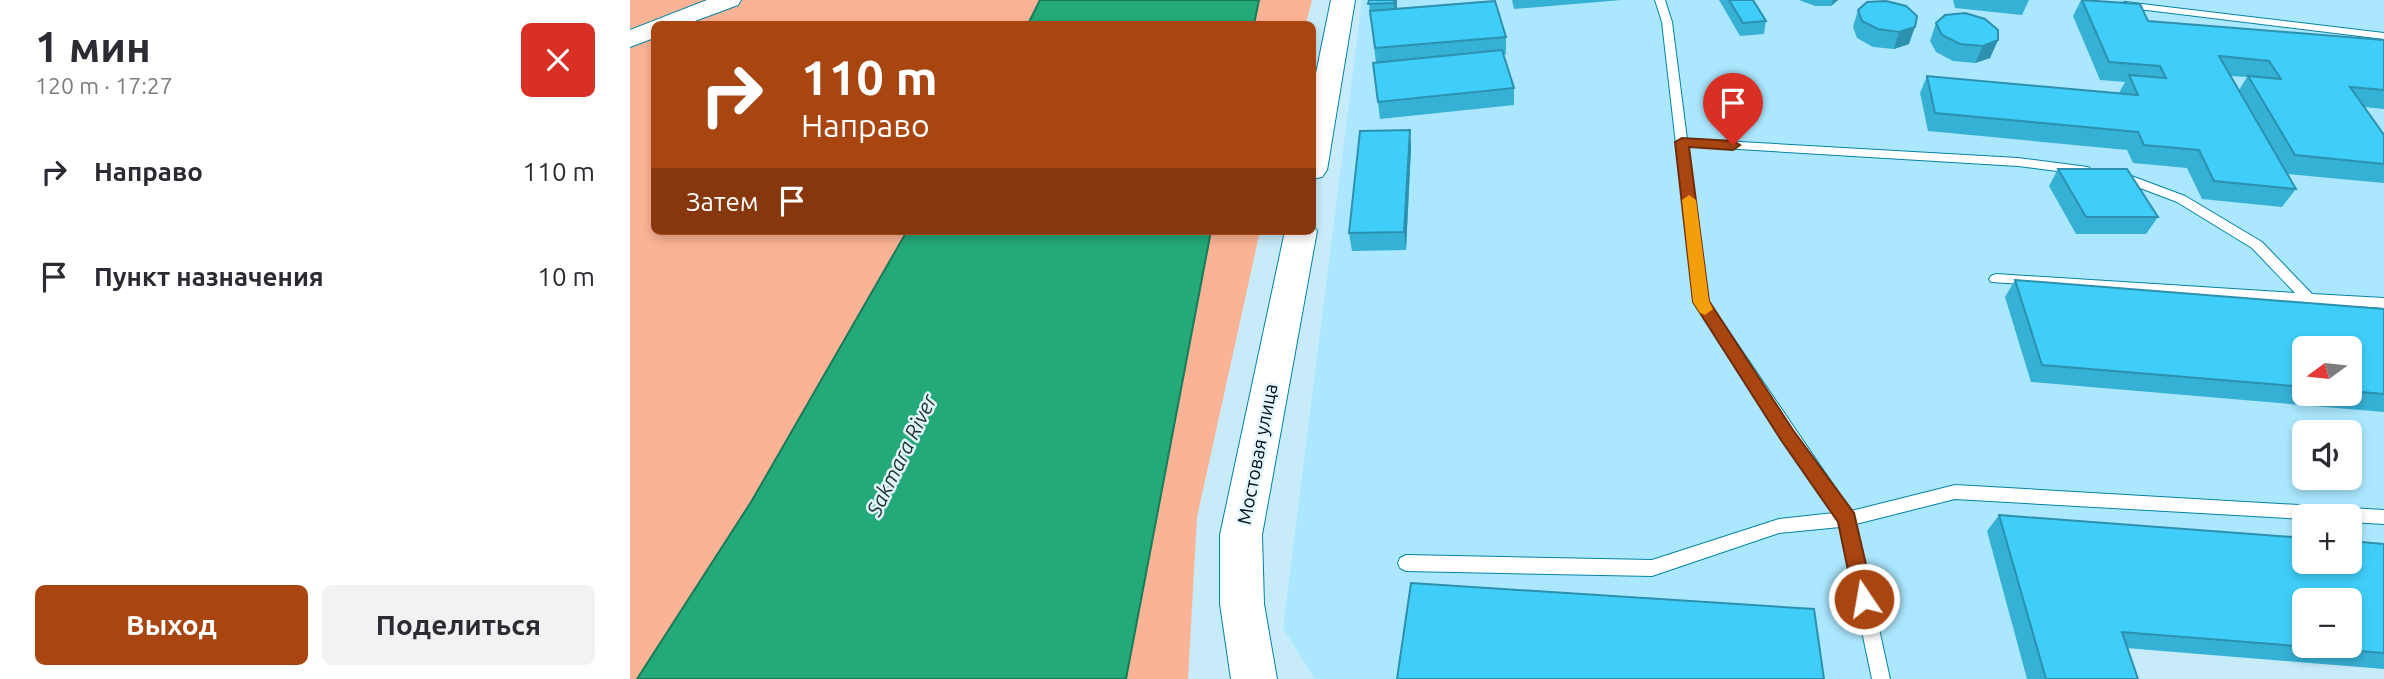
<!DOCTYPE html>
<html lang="ru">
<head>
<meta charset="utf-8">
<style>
  body { margin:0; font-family:Ubuntu,sans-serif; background:#f2f2f3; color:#2b2b33; height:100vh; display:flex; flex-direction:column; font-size:26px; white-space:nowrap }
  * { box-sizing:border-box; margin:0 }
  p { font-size:23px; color:#7c7c81 }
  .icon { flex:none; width:38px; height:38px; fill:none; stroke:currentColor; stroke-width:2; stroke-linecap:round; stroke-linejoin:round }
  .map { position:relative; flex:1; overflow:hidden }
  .panel { display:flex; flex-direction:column; background:#fff; width:630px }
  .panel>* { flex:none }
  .guide { position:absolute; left:21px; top:21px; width:665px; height:214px; border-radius:10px; box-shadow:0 4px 10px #0003; background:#a94511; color:#fff; overflow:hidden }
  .needle { width:46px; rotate:255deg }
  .buttons { position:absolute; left:1662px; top:336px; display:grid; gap:14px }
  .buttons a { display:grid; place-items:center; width:70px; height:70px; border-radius:10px; background:#fff; box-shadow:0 4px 10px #0003; font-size:35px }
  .pin { position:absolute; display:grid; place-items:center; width:60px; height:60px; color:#fff; margin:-72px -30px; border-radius:50% 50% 50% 0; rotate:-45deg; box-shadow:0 0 7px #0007 }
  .pin .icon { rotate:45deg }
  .me { position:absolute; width:77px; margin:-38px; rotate:348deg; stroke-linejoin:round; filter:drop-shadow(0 0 5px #0008) }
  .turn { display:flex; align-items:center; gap:24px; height:147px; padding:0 35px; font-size:32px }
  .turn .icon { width:91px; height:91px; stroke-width:2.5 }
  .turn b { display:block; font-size:49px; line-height:60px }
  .then { display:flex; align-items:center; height:66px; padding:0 35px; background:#0003; gap:14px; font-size:26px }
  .round { display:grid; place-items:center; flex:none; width:74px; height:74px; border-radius:10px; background:#f2f2f3 }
  .head { display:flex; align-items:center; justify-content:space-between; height:119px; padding:0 35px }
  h1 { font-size:42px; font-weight:700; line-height:52px }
  .button { display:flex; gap:14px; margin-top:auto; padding:14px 35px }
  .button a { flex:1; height:80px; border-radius:10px; background:#a94511; color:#fff; font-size:28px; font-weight:700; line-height:80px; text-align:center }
  .button a+a { background:#f2f2f3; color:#2b2b33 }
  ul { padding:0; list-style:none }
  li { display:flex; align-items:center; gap:21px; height:105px; padding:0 35px }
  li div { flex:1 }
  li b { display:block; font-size:26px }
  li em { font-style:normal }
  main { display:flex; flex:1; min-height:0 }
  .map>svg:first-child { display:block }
  .built { fill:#abe8ff; fill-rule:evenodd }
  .green { fill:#fbb396 }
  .water { fill:#24a979; stroke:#197b5b; stroke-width:2 }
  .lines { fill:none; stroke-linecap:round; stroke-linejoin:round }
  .service-casing { stroke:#0284a4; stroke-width:2 }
  .tertiary-casing { stroke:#0284a4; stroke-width:2 }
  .service { fill:#fff; fill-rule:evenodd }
  .tertiary { fill:#fff; fill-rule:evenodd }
  .wall { fill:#36b1d6; fill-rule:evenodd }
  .shaded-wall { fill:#2c90ae }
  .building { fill:#3fcef9; stroke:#2c90ae; stroke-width:2; fill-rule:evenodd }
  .route { fill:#a94511; stroke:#6e2d0b; stroke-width:2 }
  .slow { fill:#f59e0b }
  .labels { text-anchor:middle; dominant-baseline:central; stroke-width:5; stroke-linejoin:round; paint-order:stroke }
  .street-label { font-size:19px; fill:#000f16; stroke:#e3f5fc }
  .water-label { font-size:21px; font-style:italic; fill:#193327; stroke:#e3f5fc }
</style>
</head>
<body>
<main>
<section class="panel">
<div class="head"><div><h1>1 мин</h1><p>120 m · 17:27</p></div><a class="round" style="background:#d93025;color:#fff"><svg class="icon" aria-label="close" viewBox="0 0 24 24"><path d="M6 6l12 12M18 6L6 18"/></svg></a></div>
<ul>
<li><svg class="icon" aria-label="right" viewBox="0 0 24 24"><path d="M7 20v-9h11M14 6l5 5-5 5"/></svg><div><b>Направо</b></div><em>110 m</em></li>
<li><svg class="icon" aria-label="arrive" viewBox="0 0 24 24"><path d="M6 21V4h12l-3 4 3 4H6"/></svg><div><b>Пункт назначения</b></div><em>10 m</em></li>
</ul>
<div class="button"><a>Выход</a><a>Поделиться</a></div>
</section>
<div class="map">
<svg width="1754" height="679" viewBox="0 0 1754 679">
  <rect width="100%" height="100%" fill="#c7ebf9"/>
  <path class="built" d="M 732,0 L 1754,0 L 1754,669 L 1476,647 L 1486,679 L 685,679 L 653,628 ZM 1675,348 L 1720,348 L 1720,394 L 1675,394 ZM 1675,432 L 1720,432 L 1720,478 L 1675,478 ZM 1675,516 L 1720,516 L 1720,562 L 1675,562 ZM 1675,600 L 1720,600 L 1720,646 L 1675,646 Z"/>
  <g class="green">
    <polygon points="0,0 410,0 398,24 24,24 24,231 277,231 121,502 7,679 0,679"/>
    <polygon points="629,0 682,0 676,24 624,24"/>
    <polygon points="581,231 630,231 567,517 558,679 496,679"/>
  </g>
  <g class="water">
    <polygon points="410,0 629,0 624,24 398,24"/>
    <polygon points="277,231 581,231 496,679 7,679 121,502"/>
  </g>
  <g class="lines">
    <g class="service-casing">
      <g id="service">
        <polygon points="1025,0 1035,0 1042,22 1057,139 1388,158 1458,167 1464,171 1458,175 1388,166 1058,146 1078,301 1221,511 1325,485 1754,510 1754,524 1720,522 1720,516 1675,516 1675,519 1325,499 1226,524 1260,679 1242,679 1210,527 1149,533 1022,576 776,571 770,568 768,563 770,558 776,555 1022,560 1149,519 1204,513 1064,302 1032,22"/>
        <polygon points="1495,2 1754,33 1754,39 1492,7 1492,3"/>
        <polygon points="1488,171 1555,196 1632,242 1682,294 1754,298 1754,308 1361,282 1359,279 1361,276 1366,274 1665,293 1622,248 1547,202 1484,178 1484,172"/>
      </g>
    </g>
    <g class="tertiary-casing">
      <g id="tertiary">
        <polygon points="77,0 111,0 108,5 57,24 24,24 24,38 0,47 0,30"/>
        <polygon points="701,0 725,0 697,170 692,177 682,179 682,93"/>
        <polygon points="682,224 687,231 632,535 634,604 647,679 601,679 590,604 590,535 655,231 682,231"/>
      </g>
    </g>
    <use href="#service" class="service"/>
    <use href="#tertiary" class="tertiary"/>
  </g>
  <g class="wall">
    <polygon points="739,0 767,0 767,9 876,37 876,54 874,55 884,88 884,105 750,119 743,63 746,63 741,21 740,21"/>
    <polygon points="882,0 992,0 884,9"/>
    <polygon points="1089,0 1123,0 1136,21 1134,34 1110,36"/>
    <polygon points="1169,0 1208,0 1201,6 1185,6"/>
    <polygon points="1323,0 1399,0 1392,15 1325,8"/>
    <path d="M 1451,0 L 1518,21 L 1754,40 L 1754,109 L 1734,107 L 1754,135 L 1754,183 L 1657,174 L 1666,189 L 1652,207 L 1572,199 L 1557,168 L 1503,163 L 1497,150 L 1298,131 L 1290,93 L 1297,76 L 1489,93 L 1495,82 L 1470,80 L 1443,16 ZM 1600,76 L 1617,77 L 1609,90 Z"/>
    <polygon points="1256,1 1279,44 1264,49 1243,47 1227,38 1223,27 1228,10"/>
    <polygon points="1306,23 1368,40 1360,58 1345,63 1323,61 1306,52 1300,41"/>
    <polygon points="780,130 781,148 776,250 722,251 719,233"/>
    <polygon points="1428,169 1528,217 1516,234 1446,234 1419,186"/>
    <path d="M 1385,280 L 1754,309 L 1754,412 L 1401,382 L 1375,297 ZM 1675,348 L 1720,348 L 1720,394 L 1675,394 Z"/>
    <polygon points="1369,515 1754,544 1754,669 1497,648 1508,679 1397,679 1357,531"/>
  </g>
  <g class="shaded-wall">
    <polygon points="764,0 767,0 766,20 764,3"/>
    <polygon points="1203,0 1208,0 1201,6"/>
    <polygon points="1285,27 1279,44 1264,49 1269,32"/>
    <polygon points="1368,40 1360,58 1345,63 1353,46"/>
    <polygon points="780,130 781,148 776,250 774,232"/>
  </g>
  <g class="building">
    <polygon points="739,0 764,0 764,3 738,4"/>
    <polygon points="1099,0 1123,0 1136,21 1113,23"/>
    <polygon points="1452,0 1510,4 1518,21 1754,40 1754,90 1720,87 1754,135 1754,164 1665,155 1618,76 1651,79 1639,61 1589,56 1666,189 1584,181 1569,150 1514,145 1508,132 1305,113 1297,76 1508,95 1499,75 1536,78 1530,66 1479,62"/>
    <polygon points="865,1 876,37 745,48 740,11"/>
    <polygon points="1256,1 1276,6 1287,16 1285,27 1269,32 1248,29 1232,21 1228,10 1237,2"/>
    <polygon points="1335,13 1355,19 1368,30 1368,40 1353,46 1330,44 1312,35 1306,23 1315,15"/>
    <polygon points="872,50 884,88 748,102 743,63"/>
    <polygon points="780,130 774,232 719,233 730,131"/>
    <polygon points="1428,169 1497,169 1528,217 1456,217"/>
    <polygon points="1385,280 1754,309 1754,394 1720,391 1720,348 1675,348 1675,387 1412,365"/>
    <path d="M 1369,515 L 1675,538 L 1675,562 L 1720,562 L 1720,541 L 1754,544 L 1754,653 L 1492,632 L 1508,679 L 1416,679 ZM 1675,600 L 1720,600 L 1720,646 L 1675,646 Z"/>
    <polygon points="781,583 1184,609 1194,679 767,679"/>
  </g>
  <polygon class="route" points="1052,138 1103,141 1110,145 1103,150 1059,147 1079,301 1163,430 1224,513 1244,599 1241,605 1234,608 1227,605 1224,599 1208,522 1151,440 1063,302 1045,142"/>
  <polygon class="slow" points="1059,195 1066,200 1079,301 1083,309 1075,315 1070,313 1063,302 1052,200"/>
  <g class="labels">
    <g class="street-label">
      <text transform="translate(627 454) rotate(-79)">Мостовая улица</text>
    </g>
    <g class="water-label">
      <text transform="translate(271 455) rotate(-64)">Sakmara River</text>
    </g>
  </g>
</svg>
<div class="buttons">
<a><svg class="needle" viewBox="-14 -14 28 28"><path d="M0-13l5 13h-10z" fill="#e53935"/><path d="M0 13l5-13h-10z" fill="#7c7c81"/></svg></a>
<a><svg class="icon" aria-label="sound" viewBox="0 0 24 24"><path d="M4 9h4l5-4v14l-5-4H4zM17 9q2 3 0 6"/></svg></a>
<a>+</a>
<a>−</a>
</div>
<div class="pin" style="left:1103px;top:145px;background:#d93025"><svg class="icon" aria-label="arrive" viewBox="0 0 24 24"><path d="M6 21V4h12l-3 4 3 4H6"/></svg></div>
<svg class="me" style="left:1234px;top:599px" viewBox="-20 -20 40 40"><circle r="17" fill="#a94511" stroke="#fff" stroke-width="3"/><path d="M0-11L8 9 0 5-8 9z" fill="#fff"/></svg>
<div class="guide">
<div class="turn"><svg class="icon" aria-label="right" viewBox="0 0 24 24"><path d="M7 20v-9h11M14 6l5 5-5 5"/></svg><div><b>110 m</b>Направо</div></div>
<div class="then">Затем<svg class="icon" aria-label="arrive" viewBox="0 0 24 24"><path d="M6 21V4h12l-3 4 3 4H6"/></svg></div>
</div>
</div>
</main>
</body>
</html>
